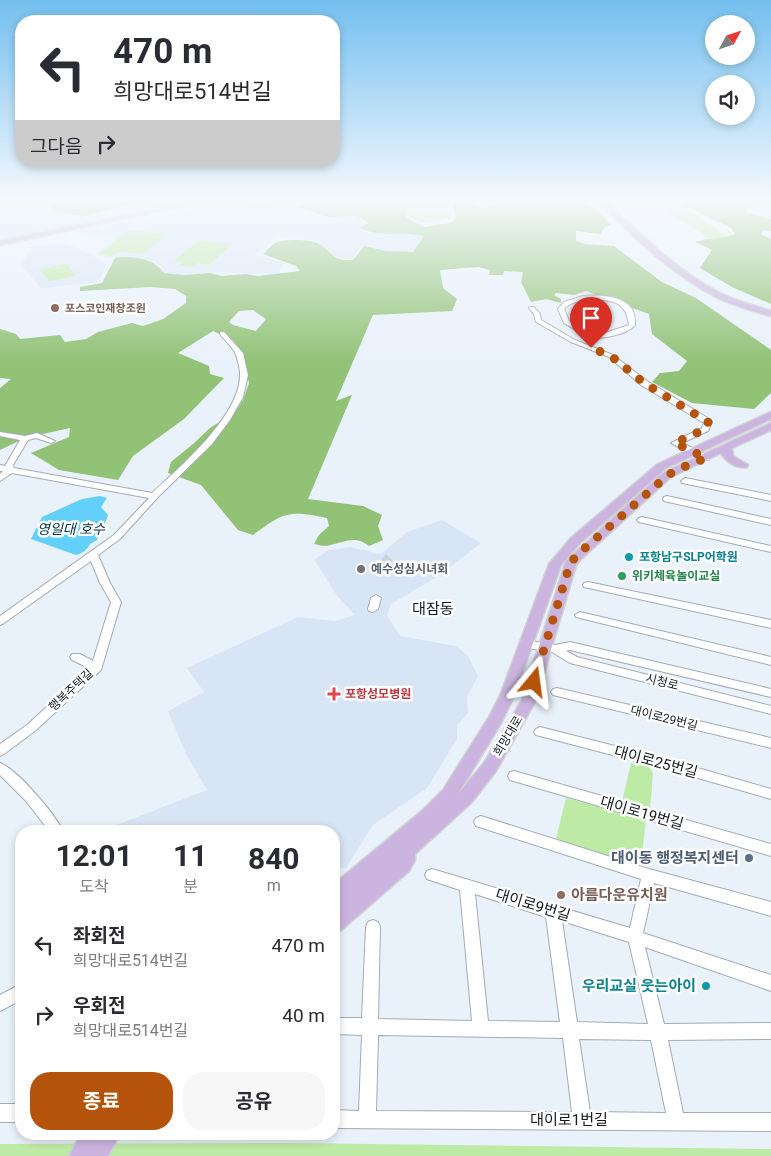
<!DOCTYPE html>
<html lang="ko">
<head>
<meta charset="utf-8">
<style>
  body { margin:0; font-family:Roboto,"Noto Sans KR",sans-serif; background:#f7f7f7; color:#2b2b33; height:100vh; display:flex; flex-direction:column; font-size:19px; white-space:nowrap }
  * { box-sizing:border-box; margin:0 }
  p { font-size:16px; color:#7c7c81 }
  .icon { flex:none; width:28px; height:28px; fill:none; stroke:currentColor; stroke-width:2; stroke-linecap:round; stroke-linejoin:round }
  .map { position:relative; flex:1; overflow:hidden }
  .drawer { position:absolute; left:15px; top:825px; width:325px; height:315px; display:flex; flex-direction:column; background:#fff; border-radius:20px; box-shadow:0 2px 8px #0003 }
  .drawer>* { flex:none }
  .top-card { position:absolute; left:15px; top:15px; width:325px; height:152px; border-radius:20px; box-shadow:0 2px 8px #0003; background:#fff; color:#2b2b33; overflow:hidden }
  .needle { width:32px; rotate:50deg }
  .fabs { position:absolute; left:705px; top:15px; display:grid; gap:10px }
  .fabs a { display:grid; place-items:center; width:50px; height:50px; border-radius:50%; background:#fff; box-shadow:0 2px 8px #0003; font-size:25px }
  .pin { position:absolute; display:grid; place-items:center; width:42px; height:42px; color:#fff; margin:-51px -21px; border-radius:50% 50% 50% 0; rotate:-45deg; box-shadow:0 0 5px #0007 }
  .pin .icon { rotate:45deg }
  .me { position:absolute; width:55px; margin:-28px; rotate:16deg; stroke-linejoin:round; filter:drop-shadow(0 0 4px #0008) }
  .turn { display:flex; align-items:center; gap:18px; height:105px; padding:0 15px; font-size:22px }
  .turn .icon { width:65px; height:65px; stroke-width:2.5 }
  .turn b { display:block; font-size:35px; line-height:42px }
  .then { display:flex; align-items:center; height:48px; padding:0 15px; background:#0003; gap:10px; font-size:19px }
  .eta { display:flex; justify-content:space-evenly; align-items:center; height:85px; text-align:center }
  .eta b { font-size:30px; font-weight:700; line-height:35px }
  .primary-button { display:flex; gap:10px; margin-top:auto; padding:10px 15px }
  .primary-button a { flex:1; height:58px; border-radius:20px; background:#b45309; color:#fff; font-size:20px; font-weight:700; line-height:58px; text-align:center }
  .primary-button a+a { background:#f7f7f7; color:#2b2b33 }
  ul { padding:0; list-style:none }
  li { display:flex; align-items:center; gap:15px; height:70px; padding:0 15px }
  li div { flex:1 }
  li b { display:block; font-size:19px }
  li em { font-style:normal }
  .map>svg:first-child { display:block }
  .built { fill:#d8e5f5 }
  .green { fill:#bdeaa4 }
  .forest { fill:#91c276; fill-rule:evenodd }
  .water { fill:#63d0fa }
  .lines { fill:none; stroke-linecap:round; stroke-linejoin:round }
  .minor-tunnel { stroke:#cad1da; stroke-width:9; stroke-dasharray:9 4.5; stroke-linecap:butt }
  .minor-casing { stroke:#a3abb4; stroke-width:2 }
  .major-casing { stroke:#d1d1d2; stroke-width:3 }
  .minor { fill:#fff; fill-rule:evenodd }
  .major { fill:#cbb5e0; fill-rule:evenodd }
  .route { stroke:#b45309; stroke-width:9; stroke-dasharray:0 16.2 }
  .education-dot { fill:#8d6e63; stroke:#fdfdfd; stroke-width:2 }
  .culture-dot { fill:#0f9aa8; stroke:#fdfdfd; stroke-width:2 }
  .worship-dot { fill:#6b7280; stroke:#fdfdfd; stroke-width:2 }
  .leisure-dot { fill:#2e9e5b; stroke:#fdfdfd; stroke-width:2 }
  .health-dot { fill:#e0444e; stroke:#fdfdfd; stroke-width:2 }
  .service-dot { fill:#5c6f8a; stroke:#fdfdfd; stroke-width:2 }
  .labels { text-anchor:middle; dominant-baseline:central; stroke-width:5; stroke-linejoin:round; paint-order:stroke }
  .far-education-label { font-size:11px; font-weight:bold; fill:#785e54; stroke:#fdfdfd; text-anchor:start }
  .culture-label { font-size:12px; font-weight:bold; fill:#0d838f; stroke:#fdfdfd; text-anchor:start }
  .worship-label { font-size:12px; font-weight:bold; fill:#5b616d; stroke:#fdfdfd; text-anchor:start }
  .leisure-label { font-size:12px; font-weight:bold; fill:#27864d; stroke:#fdfdfd; text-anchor:start }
  .street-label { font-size:12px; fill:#171a1d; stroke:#fdfdfd }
  .health-label { font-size:12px; font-weight:bold; fill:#be3a42; stroke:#fdfdfd; text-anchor:start }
  .water-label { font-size:14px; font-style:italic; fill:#003445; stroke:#fdfdfd }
  .quarter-label { font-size:15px; fill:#171a1d; stroke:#fdfdfd }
  .near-street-label { font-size:15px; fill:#171a1d; stroke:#fdfdfd }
  .near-service-label { font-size:15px; font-weight:bold; fill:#4e5e75; stroke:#fdfdfd; text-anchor:end }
  .near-education-label { font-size:15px; font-weight:bold; fill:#785e54; stroke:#fdfdfd; text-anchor:start }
  .near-culture-label { font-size:15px; font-weight:bold; fill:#0d838f; stroke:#fdfdfd; text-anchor:end }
</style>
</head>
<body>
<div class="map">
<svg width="771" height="1156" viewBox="0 0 771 1156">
  <rect width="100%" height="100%" fill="#e9f1fb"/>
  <g class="built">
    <polygon points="0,201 196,201 0,243"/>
    <polygon points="223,201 318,201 298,208 329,217 357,216 370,223 402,233 424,236 413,253 386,251 361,246 353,260 331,257 314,240 276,236 256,255 284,263 277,275 216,272 184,275 163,272 163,268 161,266 140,258 126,256 115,258 95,255 113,238 72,232"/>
    <polygon points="749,201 771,201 771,219 755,215 750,209"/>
    <polygon points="67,244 97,257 106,265 100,279 91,283 41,288 21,265 33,245"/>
    <polygon points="442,520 481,543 442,574 391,604 387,615 400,636 456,646 468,656 478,676 467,697 468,713 457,725 457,739 427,788 373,825 346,868 334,867 334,831 101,831 207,790 186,754 168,711 204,692 187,668 298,617 336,621 355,615 338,597 314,560 327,551 350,547 381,554 407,532"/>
  </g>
  <g class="green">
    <polygon points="239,201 292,201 262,208 231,203"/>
    <polygon points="411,201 447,201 450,219 420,223 407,216"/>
    <polygon points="685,206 727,237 711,239 663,209"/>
    <polygon points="130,230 168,234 142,254 118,252 113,256 98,254"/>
    <polygon points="198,241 232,244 209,265 197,263 194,267 180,265 184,262 174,261"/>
    <polygon points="66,264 76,276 49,281 39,269"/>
    <polygon points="631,763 649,767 653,773 650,810 622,802"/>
    <polygon points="566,798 646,819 641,863 555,843"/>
    <polygon points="290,1143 771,1149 771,1156 0,1156 0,1144"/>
  </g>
  <g class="forest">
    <polygon points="52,201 144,201 84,216 53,211"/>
    <path d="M 318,201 L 410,201 L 405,217 L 424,227 L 450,223 L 456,218 L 452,201 L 470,201 L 472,204 L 483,208 L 495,207 L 497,202 L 494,201 L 588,201 L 587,204 L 598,211 L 611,225 L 605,227 L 600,234 L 576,231 L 576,241 L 585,244 L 614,246 L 662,282 L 696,298 L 764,345 L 771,350 L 771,393 L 754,409 L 692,403 L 652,382 L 660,373 L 679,371 L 687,361 L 652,334 L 649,314 L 586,291 L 574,295 L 556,293 L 554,295 L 561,299 L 561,303 L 546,299 L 531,302 L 521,282 L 523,272 L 504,271 L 503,275 L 489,275 L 490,270 L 479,267 L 440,270 L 443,288 L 457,299 L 452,311 L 373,315 L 336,401 L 352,395 L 308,499 L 363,506 L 382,515 L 378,526 L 383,540 L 369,546 C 355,535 346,542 330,545 C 325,547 319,545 314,544 L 319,535 L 329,526 L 327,518 C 289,510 284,512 253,535 L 238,530 L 201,485 L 168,473 L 171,462 L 193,444 L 210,428 L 235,412 L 243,400 L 249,383 L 243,355 L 233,340 L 213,331 L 178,353 L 209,366 L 210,374 L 224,378 L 184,419 L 133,456 L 118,480 L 59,470 L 31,453 L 69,437 L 70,428 L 25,438 L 0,450 L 0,388 L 11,379 L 0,378 L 0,329 L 16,334 L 20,339 L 60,335 L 65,342 L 86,339 L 98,332 L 132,323 L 143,326 L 163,319 L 186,303 L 186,296 L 175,289 L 150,287 L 80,291 L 80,287 L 102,283 L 115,258 C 131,255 154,258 164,273 L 184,275 L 210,273 L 222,276 L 246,274 L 258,276 L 300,271 L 296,266 L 263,254 C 267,251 271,245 275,243 C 284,239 310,239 319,244 C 334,253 330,261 353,260 L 364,246 L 386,251 L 413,252 L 424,236 C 399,230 385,239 360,228 L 369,223 L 357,216 L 329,217 L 297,207 ZM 253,310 L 266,319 L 256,331 L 233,325 L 229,322 L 239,311 Z"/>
    <path d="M 675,201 L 744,201 L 746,211 L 755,215 L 771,219 L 771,231 L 763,230 L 761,234 L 771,239 L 771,304 L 732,287 L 700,268 L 712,250 L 696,242 C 709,237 722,240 735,234 L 731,228 Z"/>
  </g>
  <path class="water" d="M 100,496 L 107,498 L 101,507 L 108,515 C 105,525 100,530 97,540 L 90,544 C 87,550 83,553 76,555 L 31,539 L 42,517 L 82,499 Z"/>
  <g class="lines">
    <polyline class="minor-tunnel" points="383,558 390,564"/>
    <g class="minor-casing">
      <g id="minor">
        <polygon points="746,201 750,201 751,204 747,205"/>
        <path d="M 583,296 C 597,295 623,295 632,309 C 635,314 635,320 635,325 C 626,336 596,340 582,337 L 581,336 L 584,334 L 564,323 L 558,309 L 564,302 ZM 593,299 C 614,301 626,301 629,325 L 599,335 L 595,335 L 569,321 L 564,309 C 572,301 582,300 593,299 Z"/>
        <polygon points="530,307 534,307 540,314 541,320 575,340 613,355 647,381 711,420 712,422 708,431 682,443 709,456 709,460 703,460 671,443 702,428 704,423 641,385 609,357 571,342 536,322 534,314 529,308"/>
        <path d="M 220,332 L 224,332 L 243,353 L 248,375 L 243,397 L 230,420 L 212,444 L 158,497 L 120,539 L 98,555 L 110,583 L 121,602 L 101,670 L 35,731 L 4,754 L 0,756 L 0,744 L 27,725 L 89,668 L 72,660 L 70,657 L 72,654 L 80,654 L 93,661 L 111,602 L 100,583 L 91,561 L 4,623 L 0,625 L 0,616 L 114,535 L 149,498 L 12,473 L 0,481 L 0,474 L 3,471 L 0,471 L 0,465 L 5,466 L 20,440 L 0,436 L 0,432 L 25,436 L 37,433 L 55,441 L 51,443 L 36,438 L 28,440 L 13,465 L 14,468 L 152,493 C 180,467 241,415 240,374 C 240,369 238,361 236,355 C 234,348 225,341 220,334 Z"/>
        <polygon points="685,478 771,495 771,501 682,483 681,481"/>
        <polygon points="667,496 771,519 771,525 664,501 663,499 664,497"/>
        <polygon points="642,517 771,546 771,552 639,522 637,520 639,518"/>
        <polygon points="588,582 771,620 771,628 584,587 583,585 584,583"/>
        <polygon points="376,595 381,598 378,609 373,612 369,611 368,609 371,598"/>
        <polygon points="580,612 771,657 771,665 576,617 575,615"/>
        <polygon points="525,640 555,645 570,642 771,689 771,697 570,650 566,651 577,657 771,706 771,714 570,663 552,652 521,647 520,644 521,641"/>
        <polygon points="557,688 771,738 771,748 553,695 551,692 553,689"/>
        <polygon points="540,727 670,760 771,789 771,799 670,770 536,735 534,732 536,729"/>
        <path d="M 0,763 C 17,769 55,814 63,831 L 49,831 L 26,801 L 0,775 Z"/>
        <polygon points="514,771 771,844 771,856 510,780 508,776 510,772"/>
        <path d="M 481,816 L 649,869 L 771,902 L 771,916 L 654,883 L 643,933 L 771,975 L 771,991 L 645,947 L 664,1024 L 771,1023 L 771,1039 L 668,1040 L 683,1113 L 771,1113 L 771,1131 L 334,1128 L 334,1110 L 359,1111 L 362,1035 L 334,1034 L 334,1018 L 362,1018 L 366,927 L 368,922 L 373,920 L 378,922 L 380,927 L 378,1019 L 472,1021 L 460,890 L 427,879 L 425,875 L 427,871 L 432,869 L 630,928 L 641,879 L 476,826 L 474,822 L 476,818 ZM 475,894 L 546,917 L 560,1022 L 488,1021 ZM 562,921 L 629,942 L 648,1024 L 577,1022 ZM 378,1035 L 563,1038 L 572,1112 L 376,1111 ZM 579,1039 L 651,1040 L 666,1113 L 590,1112 Z"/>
        <polygon points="21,984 21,1000 0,1011 0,995"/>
        <rect x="0" y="1104" width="21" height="18"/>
      </g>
    </g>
    <g class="major-casing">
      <g id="major">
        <polygon points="194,201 207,201 0,245 0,241"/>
        <path d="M 599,201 L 606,201 C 640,234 677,271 720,293 C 736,301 754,305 771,311 L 771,316 C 752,311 731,305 714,296 C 673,274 629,235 599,201 Z"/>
        <path d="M 771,412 L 771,419 L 666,468 L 579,544 L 561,565 L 514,696 L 501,723 L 458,794 L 484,763 L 522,700 L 566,561 L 663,473 L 771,423 L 771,430 L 732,448 L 733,456 L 748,465 L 747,467 C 737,469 726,462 721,453 L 671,477 L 580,560 L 576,565 L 536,700 L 496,771 L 471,803 L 415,854 L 415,860 L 409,871 L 340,931 L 334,933 L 334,884 L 423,810 L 443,790 L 489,717 L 500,696 L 549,564 L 571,538 L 658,464 Z"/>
        <polygon points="81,1134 120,1134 108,1156 69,1156"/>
      </g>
    </g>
    <use href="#minor" class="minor"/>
    <use href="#major" class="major"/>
  </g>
  <linearGradient id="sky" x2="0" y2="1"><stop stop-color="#73bfef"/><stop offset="0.55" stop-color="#f5f9fd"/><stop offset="1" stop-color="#f5f9fd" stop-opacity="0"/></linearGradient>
  <rect width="771" height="363" fill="url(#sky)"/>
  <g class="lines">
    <polyline class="route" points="534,682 570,564 576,556 667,476 676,470 706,458 675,443 705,429 708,422 644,383 611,356 591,348"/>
  </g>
  <g class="education-dot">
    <circle cx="55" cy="308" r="5"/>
    <circle cx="561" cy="895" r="5"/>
  </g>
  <g class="culture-dot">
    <circle cx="629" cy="557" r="5"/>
    <circle cx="706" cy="986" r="5"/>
  </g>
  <circle class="worship-dot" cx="361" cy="569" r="5"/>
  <circle class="leisure-dot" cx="622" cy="576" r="5"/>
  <path class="health-dot" d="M331.5 686.5h5v5h5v5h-5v5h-5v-5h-5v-5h5z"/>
  <circle class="service-dot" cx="749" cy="858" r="5"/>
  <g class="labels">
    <g class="far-education-label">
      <text x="65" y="308">포스코인재창조원</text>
    </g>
    <g class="culture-label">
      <text x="639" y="557">포항남구SLP어학원</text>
    </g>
    <g class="worship-label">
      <text x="371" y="569">예수성심시녀회</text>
    </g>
    <g class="leisure-label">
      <text x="632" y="576">위키체육놀이교실</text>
    </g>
    <g class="street-label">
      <text transform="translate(662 682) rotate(14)">시청로</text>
      <text transform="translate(71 690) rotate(-43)">행복주택길</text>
      <text transform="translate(664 718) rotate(14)">대이로29번길</text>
      <text transform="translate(508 736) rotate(-59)">희망대로</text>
    </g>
    <g class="health-label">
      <text x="345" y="694">포항성모병원</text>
    </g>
    <g class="water-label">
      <text x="71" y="529">영일대 호수</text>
    </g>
    <g class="quarter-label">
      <text x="433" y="609">대잠동</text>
    </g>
    <g class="near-street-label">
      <text transform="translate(656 762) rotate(15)">대이로25번길</text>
      <text transform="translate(642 813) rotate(16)">대이로19번길</text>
      <text transform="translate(533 905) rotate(17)">대이로9번길</text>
      <text x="569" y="1120">대이로1번길</text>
    </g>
    <g class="near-service-label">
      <text x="739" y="858">대이동 행정복지센터</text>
    </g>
    <g class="near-education-label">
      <text x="571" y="895">아름다운유치원</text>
    </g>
    <g class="near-culture-label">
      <text x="696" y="986">우리교실 웃는아이</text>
    </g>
  </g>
</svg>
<div class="fabs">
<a><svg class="needle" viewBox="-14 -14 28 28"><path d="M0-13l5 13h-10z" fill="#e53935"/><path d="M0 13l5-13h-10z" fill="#7c7c81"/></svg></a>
<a><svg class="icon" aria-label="sound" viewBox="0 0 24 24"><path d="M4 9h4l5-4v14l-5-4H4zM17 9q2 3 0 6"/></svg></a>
</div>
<div class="pin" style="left:591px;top:348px;background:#d93025"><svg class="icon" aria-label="arrive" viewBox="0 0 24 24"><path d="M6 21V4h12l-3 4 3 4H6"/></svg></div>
<svg class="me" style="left:534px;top:682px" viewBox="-20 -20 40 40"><path d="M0-17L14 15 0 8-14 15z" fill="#b45309" stroke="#fff" stroke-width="4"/></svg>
<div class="top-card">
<div class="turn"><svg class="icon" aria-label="left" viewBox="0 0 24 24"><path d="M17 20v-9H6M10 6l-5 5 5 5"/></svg><div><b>470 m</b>희망대로514번길</div></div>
<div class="then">그다음<svg class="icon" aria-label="right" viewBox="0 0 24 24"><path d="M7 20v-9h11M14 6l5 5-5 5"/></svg></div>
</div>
<section class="drawer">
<div class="eta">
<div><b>12:01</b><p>도착</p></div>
<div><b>11</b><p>분</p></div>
<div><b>840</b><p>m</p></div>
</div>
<ul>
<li><svg class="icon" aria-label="left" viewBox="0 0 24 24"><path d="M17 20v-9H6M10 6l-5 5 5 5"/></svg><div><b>좌회전</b><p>희망대로514번길</p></div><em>470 m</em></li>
<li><svg class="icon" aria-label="right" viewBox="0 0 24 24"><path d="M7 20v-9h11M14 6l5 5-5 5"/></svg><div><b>우회전</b><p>희망대로514번길</p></div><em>40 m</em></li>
</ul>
<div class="primary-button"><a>종료</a><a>공유</a></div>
</section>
</div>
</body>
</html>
